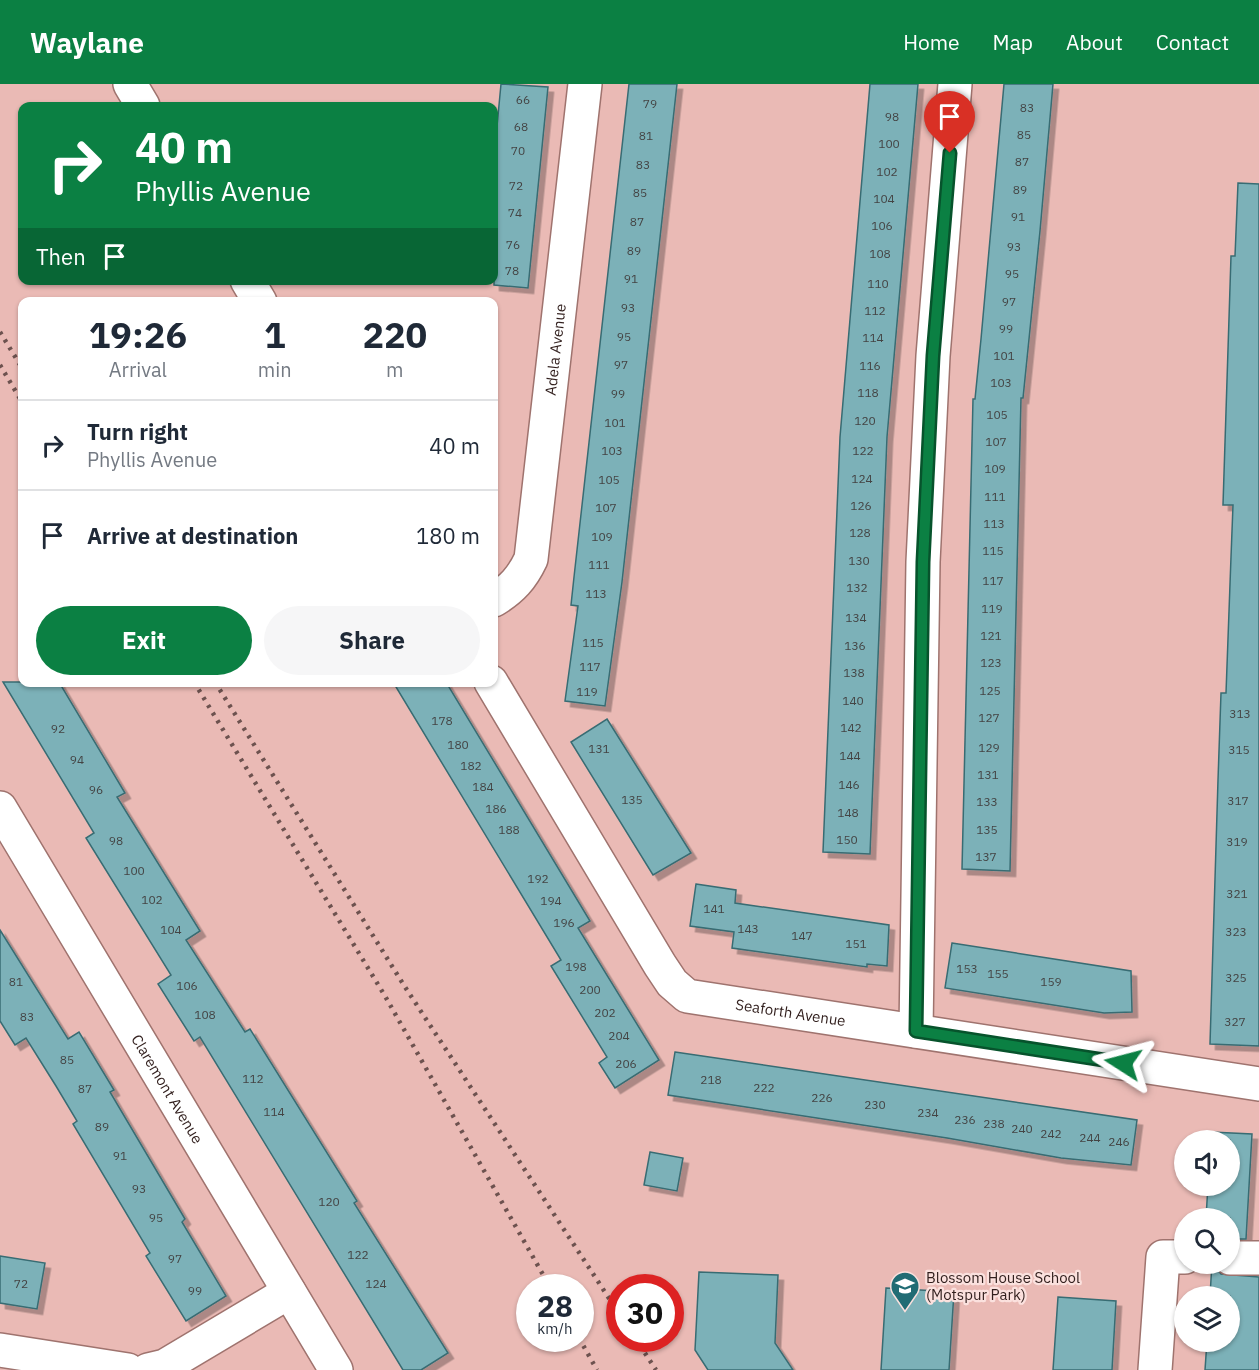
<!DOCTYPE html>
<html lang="en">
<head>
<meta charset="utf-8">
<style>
  body { margin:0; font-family:"IBM Plex Sans",sans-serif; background:#f6f6f7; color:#1f2937; height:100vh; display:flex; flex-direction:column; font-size:22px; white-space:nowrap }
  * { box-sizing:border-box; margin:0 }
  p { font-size:20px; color:#747a83 }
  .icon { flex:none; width:33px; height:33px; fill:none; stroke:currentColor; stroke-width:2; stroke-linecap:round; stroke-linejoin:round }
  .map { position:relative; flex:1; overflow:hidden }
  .side { position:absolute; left:18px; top:213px; width:480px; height:390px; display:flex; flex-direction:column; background:#fff; border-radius:12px; box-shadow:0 2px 4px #0004 }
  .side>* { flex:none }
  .banner { position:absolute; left:18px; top:18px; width:480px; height:183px; border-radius:12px; box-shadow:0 2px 4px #0004; background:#0b8043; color:#fff; overflow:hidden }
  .controls { position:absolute; left:1174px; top:1046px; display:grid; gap:12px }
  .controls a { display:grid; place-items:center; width:66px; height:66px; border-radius:50%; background:#fff; box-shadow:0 2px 4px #0004; font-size:30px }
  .speed { position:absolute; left:516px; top:1190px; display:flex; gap:12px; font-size:30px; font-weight:700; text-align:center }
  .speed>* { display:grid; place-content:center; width:78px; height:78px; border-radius:50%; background:#fff; box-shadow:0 2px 4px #0004; line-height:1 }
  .speed small { font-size:15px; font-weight:400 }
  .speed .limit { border:9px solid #d22; background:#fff; color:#111 }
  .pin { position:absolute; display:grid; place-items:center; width:51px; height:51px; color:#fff; margin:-62px -26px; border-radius:50% 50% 50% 0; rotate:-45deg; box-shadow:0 0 6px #0007 }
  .pin .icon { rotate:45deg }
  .me { position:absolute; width:66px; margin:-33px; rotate:279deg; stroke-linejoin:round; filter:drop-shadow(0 0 4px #0008) }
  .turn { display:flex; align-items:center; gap:21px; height:126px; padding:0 18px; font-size:27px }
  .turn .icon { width:78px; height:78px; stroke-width:2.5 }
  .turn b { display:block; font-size:42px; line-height:51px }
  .then { display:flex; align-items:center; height:57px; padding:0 18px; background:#0003; gap:12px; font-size:22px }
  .eta { display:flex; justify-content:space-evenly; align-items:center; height:102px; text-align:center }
  .eta b { font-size:36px; font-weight:700; line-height:42px }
  .action { display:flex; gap:12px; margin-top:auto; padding:12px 18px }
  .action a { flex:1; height:69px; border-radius:36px; background:#0b8043; color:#fff; font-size:24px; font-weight:700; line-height:69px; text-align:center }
  .action a+a { background:#f6f6f7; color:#1f2937 }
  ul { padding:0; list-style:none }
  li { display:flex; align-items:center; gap:18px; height:90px; padding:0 18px; border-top:2px solid #e0e1e3 }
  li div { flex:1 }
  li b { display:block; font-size:22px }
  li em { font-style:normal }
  header { display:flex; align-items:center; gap:36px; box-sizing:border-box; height:84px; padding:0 30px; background:#0b8043; color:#fff }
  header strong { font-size:28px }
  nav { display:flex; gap:33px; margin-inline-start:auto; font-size:21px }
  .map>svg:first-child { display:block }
  .building { fill:#7cb1b8; stroke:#386c73; stroke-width:1.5; filter:url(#shadow) }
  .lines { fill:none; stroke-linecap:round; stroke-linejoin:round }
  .minor-casing { stroke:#9f736e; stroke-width:36 }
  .minor { stroke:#fff; stroke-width:33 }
  .rail { stroke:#6d524f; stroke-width:4.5; stroke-dasharray:3 6; stroke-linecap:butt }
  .route-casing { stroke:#07532c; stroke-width:15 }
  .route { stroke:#0b8043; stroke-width:10 }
  .labels { text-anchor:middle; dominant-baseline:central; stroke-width:4.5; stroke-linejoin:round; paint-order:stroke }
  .number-label { font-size:12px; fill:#444 }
  .street-label { font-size:15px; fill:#311f1d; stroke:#fbe1de }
  .poi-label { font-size:15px; fill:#311f1d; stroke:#fbe1de; text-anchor:start }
</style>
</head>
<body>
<header>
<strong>Waylane</strong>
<nav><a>Home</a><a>Map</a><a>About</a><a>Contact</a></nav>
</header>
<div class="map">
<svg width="1259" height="1286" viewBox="0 0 1259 1286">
  <defs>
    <filter id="shadow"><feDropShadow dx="5.5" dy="5.5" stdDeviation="0" flood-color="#0004"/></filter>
  </defs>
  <rect width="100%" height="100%" fill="#eabab5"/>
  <g class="building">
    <polygon points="501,0 548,3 528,204 494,201 494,74"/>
    <polygon points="629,0 677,0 622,498 605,622 565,617 578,522 571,521 574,493"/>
    <polygon points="870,0 918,0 887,353 870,770 823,768 840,353"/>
    <polygon points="1004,0 1053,0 1040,147 1023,314 1021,314 1010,787 962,785 973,315 975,315 981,255"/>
    <polygon points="1238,99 1259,100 1259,962 1210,960 1218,696 1221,609 1226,609 1231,473 1233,421 1223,421 1231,172 1235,172"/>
    <polygon points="3,598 59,598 125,709 117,713 200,847 186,856 245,948 250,945 357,1117 354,1119 448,1269 421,1286 403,1286 200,953 194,957 158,900 171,891 86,754 94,749"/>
    <polygon points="393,598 446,598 590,837 578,844 659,976 615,1004 599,979 607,973 551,882 561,876"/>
    <polygon points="607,635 691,769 653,791 571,658"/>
    <polygon points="696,800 736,806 735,819 889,841 887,882 867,880 867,883 732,864 734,848 690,842"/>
    <polygon points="0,846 68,955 79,948 114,1006 110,1008 185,1135 182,1138 226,1212 186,1237 146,1172 150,1169 73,1040 77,1037 56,1002 26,954 15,961 0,937"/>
    <polygon points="952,859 1131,887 1132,928 1104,929 945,904"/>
    <polygon points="675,968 1137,1036 1131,1081 1061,1074 947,1054 668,1011"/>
    <polygon points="1211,1048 1252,1050 1246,1155 1230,1155 1230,1134 1206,1134 1208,1101 1230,1101 1230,1056 1210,1056"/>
    <polygon points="650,1068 683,1074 677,1107 644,1101"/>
    <polygon points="0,1172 45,1179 37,1225 0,1219"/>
    <polygon points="1212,1179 1221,1190 1259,1193 1259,1286 1205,1286 1207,1257 1230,1257 1230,1212 1210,1212"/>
    <polygon points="699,1188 778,1191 775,1259 793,1286 708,1286 695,1266"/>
    <polygon points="886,1204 954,1208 949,1286 881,1286"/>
    <polygon points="1058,1213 1116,1217 1112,1286 1053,1286"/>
  </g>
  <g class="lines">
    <g class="minor-casing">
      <g id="minor">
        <polyline points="130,0 143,22"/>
        <polyline points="247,196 260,218"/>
        <path id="s1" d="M 494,516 C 512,505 522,494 531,475 L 585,0"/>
        <path id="s2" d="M 491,598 L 660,881 L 672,899 L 687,912 L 1259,1000"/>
        <path id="s3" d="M 0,724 L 336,1286"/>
        <polyline points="916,947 923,478 933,272 955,0"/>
        <polyline points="1230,1174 1259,1174"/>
        <polyline points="0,1266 128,1286"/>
        <polyline points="148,1286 165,1282 289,1208"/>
        <polyline points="1155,1286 1163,1173 1185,1173"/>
      </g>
    </g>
    <use href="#minor" class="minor"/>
    <g class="rail">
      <polyline points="0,248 22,284"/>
      <polyline points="0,281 22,318"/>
      <polyline points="194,598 385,912 550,1203"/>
      <polyline points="215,598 405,903 620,1231"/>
      <polyline points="579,1254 597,1286"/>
      <polyline points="635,1254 656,1286"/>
    </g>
  </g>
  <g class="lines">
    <g class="route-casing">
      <polyline id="route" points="950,69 933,272 923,478 916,947 1123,979"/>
    </g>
    <use href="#route" class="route"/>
  </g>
  <defs>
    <g id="school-pin" transform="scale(1.5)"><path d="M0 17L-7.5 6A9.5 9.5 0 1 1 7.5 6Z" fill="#216c74" stroke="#fbe1de"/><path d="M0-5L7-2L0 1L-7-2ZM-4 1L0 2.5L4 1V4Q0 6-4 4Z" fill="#fff"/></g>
  </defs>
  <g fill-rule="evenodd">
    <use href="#school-pin" x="905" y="1202"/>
  </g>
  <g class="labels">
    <g class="number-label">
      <text x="523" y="15">66</text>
      <text x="650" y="19">79</text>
      <text x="1027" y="23">83</text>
      <text x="892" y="32">98</text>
      <text x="521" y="42">68</text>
      <text x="1024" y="50">85</text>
      <text x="646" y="51">81</text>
      <text x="889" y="59">100</text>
      <text x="518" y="66">70</text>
      <text x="1022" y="77">87</text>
      <text x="643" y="80">83</text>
      <text x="887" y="87">102</text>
      <text x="516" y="101">72</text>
      <text x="1020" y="105">89</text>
      <text x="640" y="108">85</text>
      <text x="884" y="114">104</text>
      <text x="515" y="128">74</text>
      <text x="1018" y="132">91</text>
      <text x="637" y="137">87</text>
      <text x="882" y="141">106</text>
      <text x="513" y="160">76</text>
      <text x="1014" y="162">93</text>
      <text x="634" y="166">89</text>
      <text x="880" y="169">108</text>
      <text x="512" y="186">78</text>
      <text x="1012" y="189">95</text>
      <text x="631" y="194">91</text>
      <text x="878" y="199">110</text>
      <text x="1009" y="217">97</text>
      <text x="628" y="223">93</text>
      <text x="875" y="226">112</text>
      <text x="1006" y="244">99</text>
      <text x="624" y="252">95</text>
      <text x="873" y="253">114</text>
      <text x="1004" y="271">101</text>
      <text x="621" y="280">97</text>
      <text x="870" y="281">116</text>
      <text x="1001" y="298">103</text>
      <text x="868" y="308">118</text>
      <text x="618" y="309">99</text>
      <text x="997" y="330">105</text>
      <text x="865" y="336">120</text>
      <text x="615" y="338">101</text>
      <text x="996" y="357">107</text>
      <text x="612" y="366">103</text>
      <text x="863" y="366">122</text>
      <text x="995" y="384">109</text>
      <text x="862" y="394">124</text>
      <text x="609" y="395">105</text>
      <text x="995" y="412">111</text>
      <text x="861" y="421">126</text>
      <text x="606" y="423">107</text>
      <text x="994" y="439">113</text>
      <text x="860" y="448">128</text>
      <text x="602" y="452">109</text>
      <text x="993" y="466">115</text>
      <text x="859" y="476">130</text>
      <text x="599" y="480">111</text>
      <text x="993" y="496">117</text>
      <text x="857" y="503">132</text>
      <text x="596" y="509">113</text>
      <text x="992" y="524">119</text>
      <text x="856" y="533">134</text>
      <text x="991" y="551">121</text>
      <text x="593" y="558">115</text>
      <text x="855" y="561">136</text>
      <text x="991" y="578">123</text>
      <text x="590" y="582">117</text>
      <text x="854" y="588">138</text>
      <text x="990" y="606">125</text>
      <text x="587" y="607">119</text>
      <text x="853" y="616">140</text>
      <text x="1240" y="629">313</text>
      <text x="989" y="633">127</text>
      <text x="442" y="636">178</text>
      <text x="851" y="643">142</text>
      <text x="58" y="644">92</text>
      <text x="458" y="660">180</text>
      <text x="989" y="663">129</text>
      <text x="599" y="664">131</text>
      <text x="1239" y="665">315</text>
      <text x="850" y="671">144</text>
      <text x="77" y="675">94</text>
      <text x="471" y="681">182</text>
      <text x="988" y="690">131</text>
      <text x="849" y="700">146</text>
      <text x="483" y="702">184</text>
      <text x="96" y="705">96</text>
      <text x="632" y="715">135</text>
      <text x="1238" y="716">317</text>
      <text x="987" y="717">133</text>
      <text x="496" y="724">186</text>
      <text x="848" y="728">148</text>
      <text x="509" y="745">188</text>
      <text x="987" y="745">135</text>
      <text x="847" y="755">150</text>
      <text x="116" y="756">98</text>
      <text x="1237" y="757">319</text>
      <text x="986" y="772">137</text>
      <text x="134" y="786">100</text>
      <text x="538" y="794">192</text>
      <text x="1237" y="809">321</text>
      <text x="152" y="815">102</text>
      <text x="551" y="816">194</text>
      <text x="714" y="824">141</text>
      <text x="564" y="838">196</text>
      <text x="748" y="844">143</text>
      <text x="171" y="845">104</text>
      <text x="1236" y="847">323</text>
      <text x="802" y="851">147</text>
      <text x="856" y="859">151</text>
      <text x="576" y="882">198</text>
      <text x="967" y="884">153</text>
      <text x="998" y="889">155</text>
      <text x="1236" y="893">325</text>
      <text x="16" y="897">81</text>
      <text x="1051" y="897">159</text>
      <text x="187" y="901">106</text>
      <text x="590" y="905">200</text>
      <text x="605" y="928">202</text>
      <text x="205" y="930">108</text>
      <text x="27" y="932">83</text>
      <text x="1235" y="937">327</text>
      <text x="619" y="951">204</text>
      <text x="67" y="975">85</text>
      <text x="626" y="979">206</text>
      <text x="253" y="994">112</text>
      <text x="711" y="995">218</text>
      <text x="764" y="1003">222</text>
      <text x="85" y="1004">87</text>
      <text x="822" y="1013">226</text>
      <text x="875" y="1020">230</text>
      <text x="274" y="1027">114</text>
      <text x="928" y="1028">234</text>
      <text x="965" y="1035">236</text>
      <text x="994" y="1039">238</text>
      <text x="102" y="1042">89</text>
      <text x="1022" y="1044">240</text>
      <text x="1051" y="1049">242</text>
      <text x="1090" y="1053">244</text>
      <text x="1119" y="1057">246</text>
      <text x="120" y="1071">91</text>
      <text x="139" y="1104">93</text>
      <text x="329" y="1117">120</text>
      <text x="156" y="1133">95</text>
      <text x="358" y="1170">122</text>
      <text x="175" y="1174">97</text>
      <text x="21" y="1199">72</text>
      <text x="376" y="1199">124</text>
      <text x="195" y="1206">99</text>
    </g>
    <g class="street-label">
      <text stroke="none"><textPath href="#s1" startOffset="267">Adela Avenue</textPath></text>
      <text stroke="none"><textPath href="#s2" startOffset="476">Seaforth Avenue</textPath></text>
      <text stroke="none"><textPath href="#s3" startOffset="327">Claremont Avenue</textPath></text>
    </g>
    <g class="poi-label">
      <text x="926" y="1193">Blossom House School<tspan x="926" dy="17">(Motspur Park)</tspan></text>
    </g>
  </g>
</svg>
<div class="controls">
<a><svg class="icon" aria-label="sound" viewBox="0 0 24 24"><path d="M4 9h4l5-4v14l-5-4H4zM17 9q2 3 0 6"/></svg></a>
<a><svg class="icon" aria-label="search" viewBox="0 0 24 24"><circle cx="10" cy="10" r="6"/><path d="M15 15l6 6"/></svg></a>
<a><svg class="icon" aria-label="layers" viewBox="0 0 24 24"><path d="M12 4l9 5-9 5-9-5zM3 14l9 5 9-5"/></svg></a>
</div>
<div class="speed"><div>28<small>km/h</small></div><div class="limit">30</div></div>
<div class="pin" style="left:950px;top:69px;background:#d93025"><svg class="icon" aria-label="arrive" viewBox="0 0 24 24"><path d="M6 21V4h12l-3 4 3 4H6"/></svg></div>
<svg class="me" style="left:1123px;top:979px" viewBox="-20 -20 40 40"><path d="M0-17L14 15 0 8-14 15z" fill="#0b8043" stroke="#fff" stroke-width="4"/></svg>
<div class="banner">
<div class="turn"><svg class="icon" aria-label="right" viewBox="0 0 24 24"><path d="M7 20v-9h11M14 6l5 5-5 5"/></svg><div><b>40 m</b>Phyllis Avenue</div></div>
<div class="then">Then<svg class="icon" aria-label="arrive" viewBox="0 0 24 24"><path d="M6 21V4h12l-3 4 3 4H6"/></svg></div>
</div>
<section class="side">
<div class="eta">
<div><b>19:26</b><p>Arrival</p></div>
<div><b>1</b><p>min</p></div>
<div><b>220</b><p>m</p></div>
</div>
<ul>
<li><svg class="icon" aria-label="right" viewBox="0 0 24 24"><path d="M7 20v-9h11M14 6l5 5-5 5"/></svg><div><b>Turn right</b><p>Phyllis Avenue</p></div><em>40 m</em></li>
<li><svg class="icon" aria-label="arrive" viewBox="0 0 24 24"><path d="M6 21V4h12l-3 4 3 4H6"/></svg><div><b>Arrive at destination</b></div><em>180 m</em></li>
</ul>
<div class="action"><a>Exit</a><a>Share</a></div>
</section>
</div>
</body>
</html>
